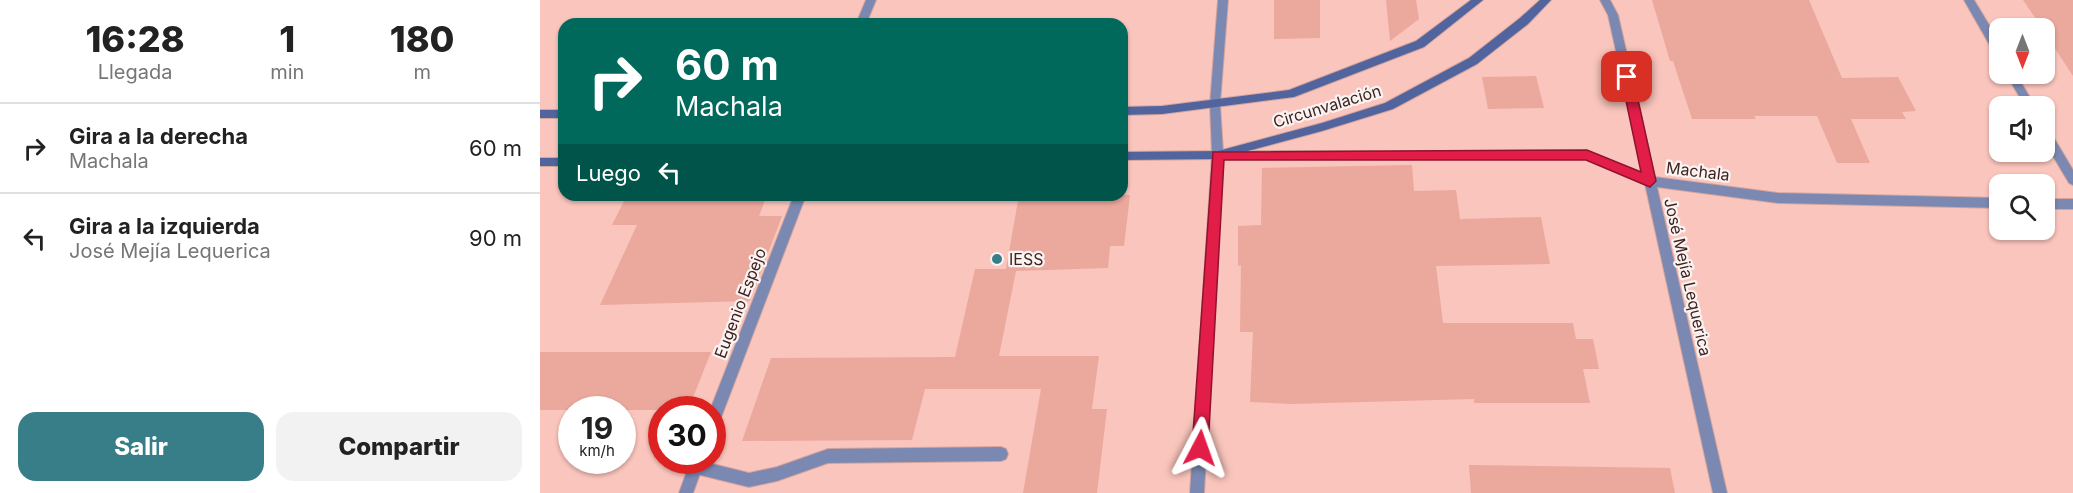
<!DOCTYPE html>
<html lang="es">
<head>
<meta charset="utf-8">
<style>
  body { margin:0; font-family:Inter,sans-serif; background:#f2f2f2; color:#222; height:100vh; display:flex; flex-direction:column; font-size:22px; white-space:nowrap }
  * { box-sizing:border-box; margin:0 }
  p { font-size:20px; color:#767676 }
  .icon { flex:none; width:33px; height:33px; fill:none; stroke:currentColor; stroke-width:2; stroke-linecap:round; stroke-linejoin:round }
  .map { position:relative; flex:1; overflow:hidden }
  .sheet { display:flex; flex-direction:column; background:#fff; width:540px }
  .sheet>* { flex:none }
  .guide { position:absolute; left:18px; top:18px; width:570px; height:183px; border-radius:18px; box-shadow:0 2px 4px #0004; background:#00695c; color:#fff; overflow:hidden }
  .needle { width:39px; rotate:180deg }
  .buttons { position:absolute; left:1449px; top:18px; display:grid; gap:12px }
  .buttons a { display:grid; place-items:center; width:66px; height:66px; border-radius:12px; background:#fff; box-shadow:0 2px 4px #0004; font-size:30px }
  .speed { position:absolute; left:18px; top:396px; display:flex; gap:12px; font-size:30px; font-weight:700; text-align:center }
  .speed>* { display:grid; place-content:center; width:78px; height:78px; border-radius:50%; background:#fff; box-shadow:0 2px 4px #0004; line-height:1 }
  .speed small { font-size:15px; font-weight:400 }
  .speed .limit { border:9px solid #d22; background:#fff; color:#111 }
  .pin { position:absolute; display:grid; place-items:center; width:51px; height:51px; color:#fff; margin:-26px; border-radius:12px; box-shadow:0 3px 9px #0006 }
  .me { position:absolute; width:66px; margin:-33px; rotate:4deg; stroke-linejoin:round; filter:drop-shadow(0 0 4px #0008) }
  .turn { display:flex; align-items:center; gap:21px; height:126px; padding:0 18px; font-size:27px }
  .turn .icon { width:78px; height:78px; stroke-width:2.5 }
  .turn b { display:block; font-size:42px; line-height:51px }
  .then { display:flex; align-items:center; height:57px; padding:0 18px; background:#0003; gap:12px; font-size:22px }
  .eta { display:flex; justify-content:space-evenly; align-items:center; height:102px; text-align:center }
  .eta b { font-size:36px; font-weight:800; line-height:42px }
  .button { display:flex; gap:12px; margin-top:auto; padding:12px 18px }
  .button a { flex:1; height:69px; border-radius:18px; background:#377e89; color:#fff; font-size:24px; font-weight:800; line-height:69px; text-align:center }
  .button a+a { background:#f2f2f2; color:#222 }
  ul { padding:0; list-style:none }
  li { display:flex; align-items:center; gap:18px; height:90px; padding:0 18px; border-top:2px solid #e0e0e0 }
  li div { flex:1 }
  li b { display:block; font-size:22px }
  li em { font-style:normal }
  main { display:flex; flex:1; min-height:0 }
  .map>svg:first-child { display:block }
  .building { fill:#eba89d }
  .lines { fill:none; stroke-linecap:round; stroke-linejoin:round }
  .lane-casing { stroke:#d4a59d; stroke-width:2 }
  .street-casing { stroke:#d4a59d; stroke-width:2 }
  .secondary-casing { stroke:#d4a59d; stroke-width:2 }
  .lane { fill:#7b89b2; fill-rule:evenodd }
  .street { fill:#7b89b2; fill-rule:evenodd }
  .secondary { fill:#51649e; fill-rule:evenodd }
  .route { fill:#e11d48; stroke:#92132f; stroke-width:1.5 }
  .poi-dot { fill:#377e89; stroke:#faf3f2; stroke-width:2 }
  .labels { text-anchor:middle; dominant-baseline:central; stroke-width:4.5; stroke-linejoin:round; paint-order:stroke }
  .street-label { font-size:16px; fill:#3d2420; stroke:#faf3f2 }
  .poi-label { font-size:16px; fill:#3d2420; stroke:#faf3f2; text-anchor:start }
</style>
</head>
<body>
<main>
<section class="sheet">
<div class="eta">
<div><b>16:28</b><p>Llegada</p></div>
<div><b>1</b><p>min</p></div>
<div><b>180</b><p>m</p></div>
</div>
<ul>
<li><svg class="icon" aria-label="right" viewBox="0 0 24 24"><path d="M7 20v-9h11M14 6l5 5-5 5"/></svg><div><b>Gira a la derecha</b><p>Machala</p></div><em>60 m</em></li>
<li><svg class="icon" aria-label="left" viewBox="0 0 24 24"><path d="M17 20v-9H6M10 6l-5 5 5 5"/></svg><div><b>Gira a la izquierda</b><p>José Mejía Lequerica</p></div><em>90 m</em></li>
</ul>
<div class="button"><a>Salir</a><a>Compartir</a></div>
</section>
<div class="map">
<svg width="1533" height="493" viewBox="0 0 1533 493">
  <rect width="100%" height="100%" fill="#fac5bc"/>
  <g class="building">
    <polygon points="734,0 780,0 780,38 734,39"/>
    <polygon points="846,0 876,0 879,19 850,41"/>
    <polygon points="1112,0 1269,0 1302,78 1358,77 1376,111 1362,112 1366,119 1311,119 1330,163 1297,163 1277,116 1214,116 1216,119 1152,119 1133,61 1130,61"/>
    <polygon points="1483,0 1533,0 1533,76 1504,32 1504,28 1502,28"/>
    <polygon points="996,76 1004,108 948,109 942,77"/>
    <polygon points="872,165 874,191 916,190 920,219 1001,217 1010,264 896,266 903,323 1033,323 1036,339 1053,339 1059,369 1043,369 1050,403 934,403 934,399 751,404 710,402 713,332 700,332 701,265 698,266 698,226 721,225 722,168"/>
    <polygon points="87,195 227,195 219,216 242,216 210,301 60,305 97,225 72,225"/>
    <polygon points="479,195 590,195 584,246 570,246 568,268 476,271 459,356 559,356 552,409 567,409 557,493 483,493 501,389 385,389 372,440 202,441 231,358 415,357 435,269 466,269"/>
    <polygon points="0,352 171,352 148,410 0,410"/>
    <polygon points="929,465 1130,468 1135,493 931,493"/>
  </g>
  <g class="lines">
    <g class="lane-casing">
      <polygon id="lane" points="461,447 466,449 468,454 466,459 461,461 288,463 237,481 209,487 156,474 151,472 149,467 151,462 157,460 209,473 237,467 288,449"/>
    </g>
    <g class="street-casing">
      <g id="street">
        <polygon points="326,0 336,0 326,24 316,24"/>
        <polygon points="678,0 688,0 680,104 683,151 1047,151 1103,173 1068,15 1060,0 1070,0 1078,15 1115,177 1238,193 1460,198 1460,208 1238,203 1117,187 1187,493 1173,493 1105,184 1046,159 683,159 664,493 650,493 672,155 670,104"/>
        <polygon points="1424,0 1434,0 1460,43 1460,57 1456,56"/>
        <polygon points="1466,74 1476,74 1495,106 1485,106"/>
        <polygon points="1504,127 1508,128 1533,170 1533,185 1529,183 1504,141"/>
        <polygon points="254,195 266,195 179,423 177,428 172,429 172,410 170,410"/>
        <rect x="1504" y="199" width="29" height="10"/>
        <polygon points="151,460 165,460 153,493 139,493"/>
      </g>
    </g>
    <g class="secondary-casing">
      <g id="secondary">
        <polygon points="931,0 943,0 884,47 754,97 622,114 582,115 582,107 622,106 749,90 876,41"/>
        <polygon points="1000,0 1011,0 988,24 937,64 853,109 782,131 678,159 582,160 582,152 678,151 782,123 845,103 929,58 980,18"/>
        <rect x="0" y="110" width="24" height="8"/>
        <rect x="0" y="158" width="24" height="8"/>
      </g>
    </g>
    <use href="#lane" class="lane"/>
    <use href="#street" class="street"/>
    <use href="#secondary" class="secondary"/>
  </g>
  <polygon class="route" points="1087,73 1093,77 1116,181 1110,187 1046,160 684,160 668,448 665,453 660,456 654,453 652,448 673,152 1047,150 1101,172 1081,77"/>
  <circle class="poi-dot" cx="457" cy="259" r="6"/>
  <g class="labels">
    <g class="street-label">
      <text transform="translate(787 106) rotate(-17)">Circunvalación</text>
      <text transform="translate(1158 171) rotate(7)">Machala</text>
      <text transform="translate(1148 277) rotate(77)">José Mejía Lequerica</text>
      <text transform="translate(200 303) rotate(-69)">Eugenio Espejo</text>
    </g>
    <g class="poi-label">
      <text x="469" y="259">IESS</text>
    </g>
  </g>
</svg>
<div class="buttons">
<a><svg class="needle" viewBox="-14 -14 28 28"><path d="M0-13l5 13h-10z" fill="#e53935"/><path d="M0 13l5-13h-10z" fill="#767676"/></svg></a>
<a><svg class="icon" aria-label="sound" viewBox="0 0 24 24"><path d="M4 9h4l5-4v14l-5-4H4zM17 9q2 3 0 6"/></svg></a>
<a><svg class="icon" aria-label="search" viewBox="0 0 24 24"><circle cx="10" cy="10" r="6"/><path d="M15 15l6 6"/></svg></a>
</div>
<div class="speed"><div>19<small>km/h</small></div><div class="limit">30</div></div>
<div class="pin" style="left:1087px;top:77px;background:#d93025"><svg class="icon" aria-label="arrive" viewBox="0 0 24 24"><path d="M6 21V4h12l-3 4 3 4H6"/></svg></div>
<svg class="me" style="left:660px;top:448px" viewBox="-20 -20 40 40"><path d="M0-17L14 15 0 8-14 15z" fill="#e11d48" stroke="#fff" stroke-width="4"/></svg>
<div class="guide">
<div class="turn"><svg class="icon" aria-label="right" viewBox="0 0 24 24"><path d="M7 20v-9h11M14 6l5 5-5 5"/></svg><div><b>60 m</b>Machala</div></div>
<div class="then">Luego<svg class="icon" aria-label="left" viewBox="0 0 24 24"><path d="M17 20v-9H6M10 6l-5 5 5 5"/></svg></div>
</div>
</div>
</main>
</body>
</html>
